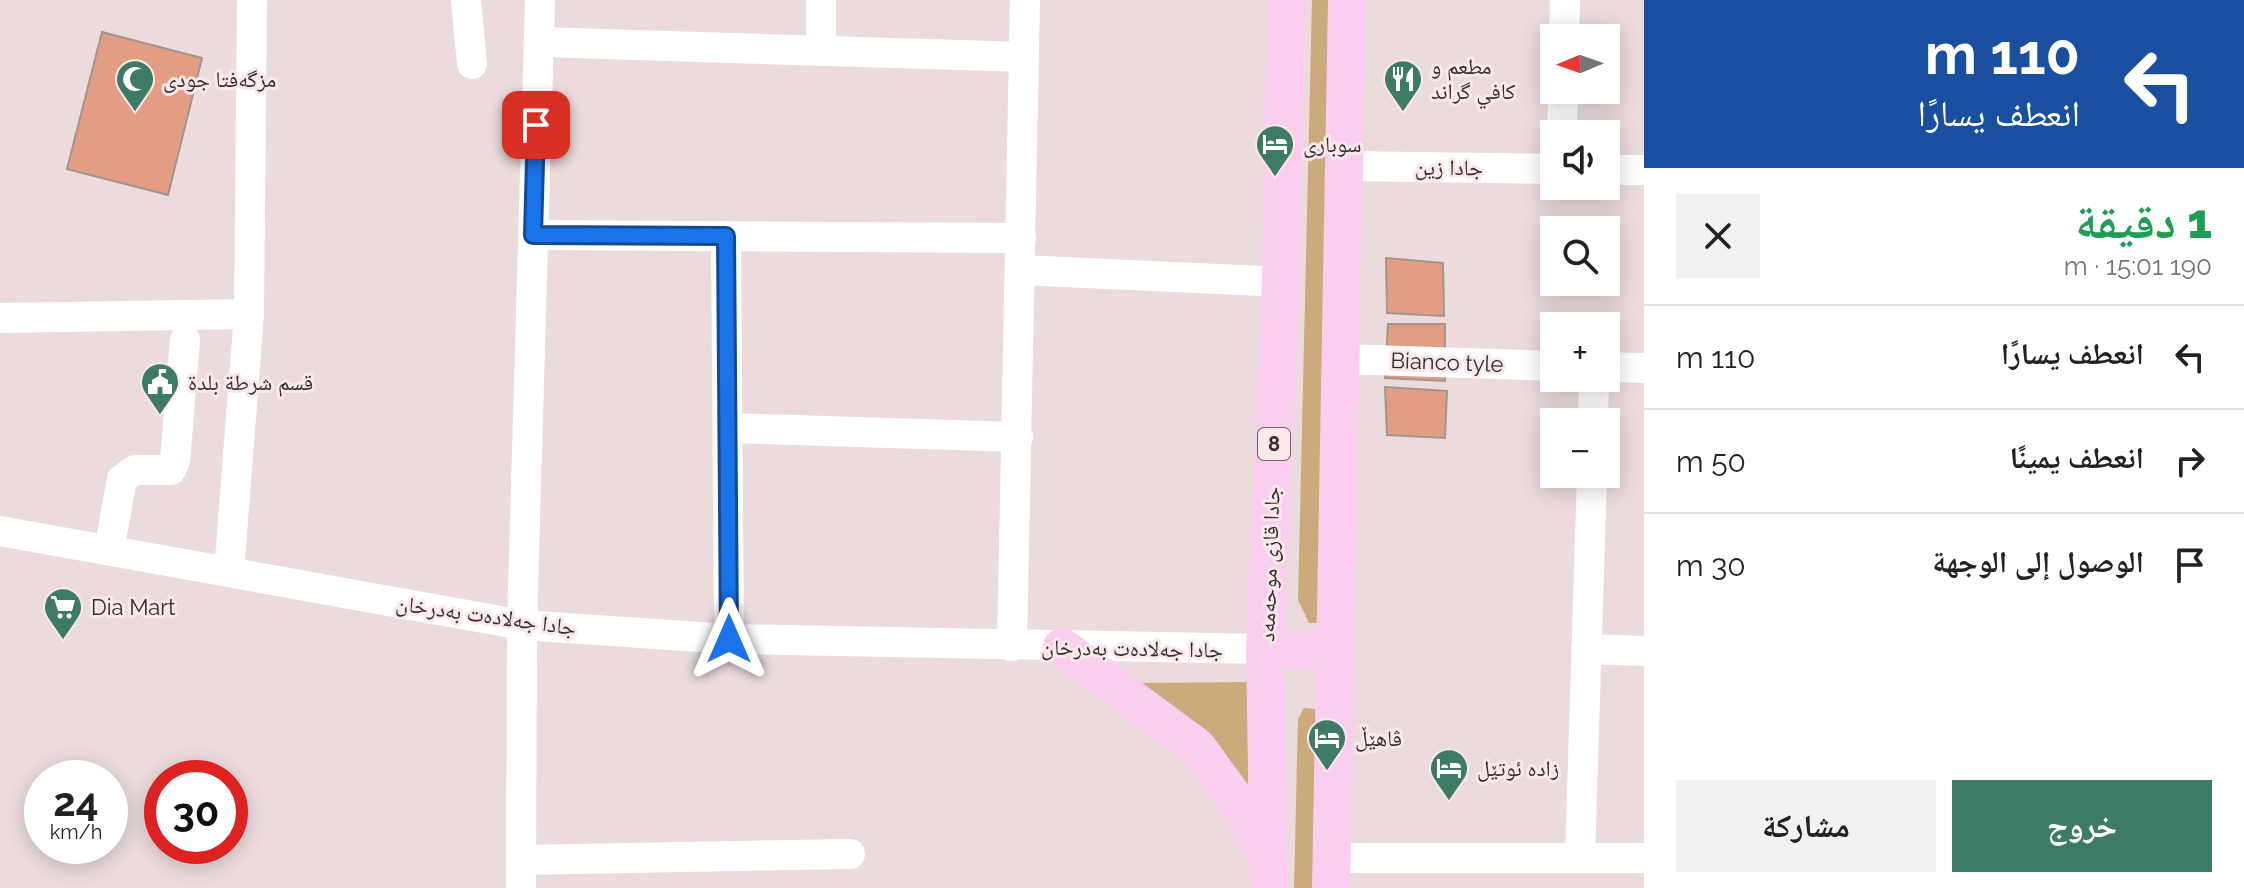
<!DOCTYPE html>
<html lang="ar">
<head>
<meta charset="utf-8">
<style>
  body { margin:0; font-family:Raleway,"Noto Naskh Arabic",sans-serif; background:#f2f2f2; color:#222; direction:rtl; height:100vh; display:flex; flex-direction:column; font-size:30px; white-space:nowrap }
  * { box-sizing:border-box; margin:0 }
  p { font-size:26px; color:#767676 }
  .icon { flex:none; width:44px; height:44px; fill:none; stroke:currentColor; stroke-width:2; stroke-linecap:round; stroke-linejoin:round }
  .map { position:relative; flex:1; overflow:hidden; direction:ltr }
  .details { display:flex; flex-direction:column; background:#fff; width:600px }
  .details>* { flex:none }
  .guide { background:#1a4fa0; color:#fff; overflow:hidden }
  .needle { width:52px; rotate:268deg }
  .tools { position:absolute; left:1540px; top:24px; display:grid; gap:16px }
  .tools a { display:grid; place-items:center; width:80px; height:80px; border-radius:0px; background:#fff; box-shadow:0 4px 20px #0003; font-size:40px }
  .speed { position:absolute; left:24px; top:760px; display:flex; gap:16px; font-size:40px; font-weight:700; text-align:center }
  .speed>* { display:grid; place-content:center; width:104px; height:104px; border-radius:50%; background:#fff; box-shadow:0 4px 20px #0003; line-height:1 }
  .speed small { font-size:20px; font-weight:400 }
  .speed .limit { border:12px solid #d22; background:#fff; color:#111 }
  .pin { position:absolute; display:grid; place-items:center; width:68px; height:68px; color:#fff; margin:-34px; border-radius:16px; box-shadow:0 4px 12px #0006 }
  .me { position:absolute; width:88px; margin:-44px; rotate:0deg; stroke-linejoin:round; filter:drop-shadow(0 0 6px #0008) }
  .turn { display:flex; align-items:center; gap:28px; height:168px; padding:0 32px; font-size:36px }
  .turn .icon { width:104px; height:104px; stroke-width:2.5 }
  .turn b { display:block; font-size:56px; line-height:68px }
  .round { display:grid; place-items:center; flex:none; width:84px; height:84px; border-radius:0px; background:#f2f2f2 }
  .headline { display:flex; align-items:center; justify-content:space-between; height:136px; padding:0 32px }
  h1 { font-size:48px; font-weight:800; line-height:60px; color:#1e9e55 }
  .cta { display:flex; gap:16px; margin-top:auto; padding:16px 32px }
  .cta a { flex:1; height:92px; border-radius:0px; background:#3d7b67; color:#fff; font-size:32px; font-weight:800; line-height:92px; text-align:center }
  .cta a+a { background:#f2f2f2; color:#222 }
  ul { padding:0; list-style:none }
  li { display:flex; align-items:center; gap:24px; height:104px; padding:0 32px; border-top:2px solid #e0e0e0 }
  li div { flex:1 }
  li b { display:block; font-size:30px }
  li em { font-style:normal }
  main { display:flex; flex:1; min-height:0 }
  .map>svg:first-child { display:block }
  .green { fill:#cdaa7c }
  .building { fill:#e39d83; stroke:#a3958f; stroke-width:2 }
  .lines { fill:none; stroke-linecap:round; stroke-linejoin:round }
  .minor { stroke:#fff; stroke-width:30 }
  .major { stroke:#fbcdef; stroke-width:38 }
  .route-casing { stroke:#114b97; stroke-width:20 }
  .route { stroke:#1a73e8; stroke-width:14 }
  .labels { text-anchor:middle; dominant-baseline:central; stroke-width:6; stroke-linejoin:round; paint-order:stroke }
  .shield { fill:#fae8eb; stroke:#6f6667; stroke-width:2 }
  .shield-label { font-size:20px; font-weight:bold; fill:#342e2f }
  .poi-label { font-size:22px; fill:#342e2f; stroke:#fae8eb; text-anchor:start }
  .street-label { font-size:22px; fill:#342e2f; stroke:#fae8eb }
</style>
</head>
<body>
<main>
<section class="details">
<div class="guide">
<div class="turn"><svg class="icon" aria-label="left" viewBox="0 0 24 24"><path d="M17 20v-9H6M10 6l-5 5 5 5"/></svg><div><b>110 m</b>انعطف يسارًا</div></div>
</div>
<div class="headline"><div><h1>1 دقيقة</h1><p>190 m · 15:01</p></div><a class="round"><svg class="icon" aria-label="close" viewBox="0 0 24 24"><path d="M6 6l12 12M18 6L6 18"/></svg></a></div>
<ul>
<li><svg class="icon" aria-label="left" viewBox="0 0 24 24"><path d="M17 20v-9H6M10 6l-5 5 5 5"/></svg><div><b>انعطف يسارًا</b></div><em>110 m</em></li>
<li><svg class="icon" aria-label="right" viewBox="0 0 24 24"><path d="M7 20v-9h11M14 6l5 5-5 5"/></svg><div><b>انعطف يمينًا</b></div><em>50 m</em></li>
<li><svg class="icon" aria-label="arrive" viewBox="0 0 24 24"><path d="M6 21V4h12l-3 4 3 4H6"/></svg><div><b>الوصول إلى الوجهة</b></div><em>30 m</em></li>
</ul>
<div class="cta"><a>خروج</a><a>مشاركة</a></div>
</section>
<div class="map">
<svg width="1644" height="888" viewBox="0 0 1644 888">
  <rect width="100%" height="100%" fill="#ecdbdd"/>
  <g class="green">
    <polygon points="1312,0 1334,0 1319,623 1309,623 1298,600"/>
    <polygon points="1253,682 1247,807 1139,683"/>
    <polygon points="1304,708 1316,709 1322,888 1294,888 1298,719"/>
  </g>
  <g class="building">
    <polygon points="102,32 202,58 168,195 67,169"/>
    <polygon points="1386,258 1443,263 1444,316 1387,313"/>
    <polygon points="1388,324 1445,324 1445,381 1385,378"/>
    <polygon points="1385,387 1447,391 1445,438 1387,435"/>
  </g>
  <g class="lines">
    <g class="minor">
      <polyline points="466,0 472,64"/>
      <polyline points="1564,38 1565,0"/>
      <polyline points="539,42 1024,57"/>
      <polyline points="821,51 821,0"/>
      <polyline points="1562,134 1563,90"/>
      <polyline points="1344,166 1554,169"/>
      <polyline points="1606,170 1644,170"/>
      <polyline points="533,235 1021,238"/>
      <polyline points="726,236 729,639"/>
      <polyline points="1021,270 1281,282"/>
      <polyline points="0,318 249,314"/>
      <polyline points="1341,359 1554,366"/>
      <polyline points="1606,367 1644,368"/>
      <polyline points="1593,422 1594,378"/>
      <polyline points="728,428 1018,437"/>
      <polyline points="0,531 522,625 729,639 1265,649"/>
      <polyline points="109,550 122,479 135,470 171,470 175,461 185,340"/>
      <polyline points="229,572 249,314 252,0"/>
      <polyline points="1012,646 1025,0"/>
      <polyline points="1586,649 1644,651"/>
      <polyline points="1580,857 1592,474"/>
      <polyline points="1332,858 1644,858"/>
      <polyline points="521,860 850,854"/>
      <polyline points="521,888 522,625 540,0"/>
    </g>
    <g class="major">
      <polyline points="1062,647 1197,747 1232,795 1267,856"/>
      <polyline points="1265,649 1336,651"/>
      <polyline points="1269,888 1265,649 1281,282 1286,0"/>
      <polyline points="1331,888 1347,0"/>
    </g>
  </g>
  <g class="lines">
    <g class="route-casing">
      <polyline id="route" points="536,125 533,235 726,236 729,639"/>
    </g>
    <use href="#route" class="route"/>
  </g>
  <defs>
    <g id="mosque-pin" transform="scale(2)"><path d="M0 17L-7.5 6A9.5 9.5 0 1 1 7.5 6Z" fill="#3d7b67" stroke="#fae8eb"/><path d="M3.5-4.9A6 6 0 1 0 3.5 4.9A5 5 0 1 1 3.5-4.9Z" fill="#fff"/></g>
    <g id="restaurant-pin" transform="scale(2)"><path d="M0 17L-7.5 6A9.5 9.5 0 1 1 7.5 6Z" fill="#3d7b67" stroke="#fae8eb"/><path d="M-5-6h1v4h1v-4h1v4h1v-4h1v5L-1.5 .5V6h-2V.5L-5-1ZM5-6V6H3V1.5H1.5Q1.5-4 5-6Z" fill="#fff"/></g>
    <g id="hotel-pin" transform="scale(2)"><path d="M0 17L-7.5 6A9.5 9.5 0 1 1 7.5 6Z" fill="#3d7b67" stroke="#fae8eb"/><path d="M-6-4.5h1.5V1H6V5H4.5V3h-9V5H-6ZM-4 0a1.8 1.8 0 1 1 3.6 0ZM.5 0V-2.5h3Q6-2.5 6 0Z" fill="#fff"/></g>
    <g id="civic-pin" transform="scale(2)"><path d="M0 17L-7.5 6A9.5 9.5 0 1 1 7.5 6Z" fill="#3d7b67" stroke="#fae8eb"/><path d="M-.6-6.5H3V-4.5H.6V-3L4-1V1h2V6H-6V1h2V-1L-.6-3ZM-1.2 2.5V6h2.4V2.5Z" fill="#fff"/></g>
    <g id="supermarket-pin" transform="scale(2)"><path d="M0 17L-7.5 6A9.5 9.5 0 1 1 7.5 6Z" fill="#3d7b67" stroke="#fae8eb"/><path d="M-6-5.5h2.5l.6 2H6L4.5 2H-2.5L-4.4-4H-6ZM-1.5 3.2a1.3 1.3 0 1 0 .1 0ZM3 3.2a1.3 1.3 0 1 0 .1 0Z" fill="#fff"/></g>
  </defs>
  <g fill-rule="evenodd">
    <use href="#mosque-pin" x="135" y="79"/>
    <use href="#restaurant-pin" x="1403" y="79"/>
    <use href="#hotel-pin" x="1275" y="144"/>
    <use href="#civic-pin" x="160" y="382"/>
    <use href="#supermarket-pin" x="63" y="607"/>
    <use href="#hotel-pin" x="1327" y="738"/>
    <use href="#hotel-pin" x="1449" y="768"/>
  </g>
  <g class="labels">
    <rect class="shield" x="1258" y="428" width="32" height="32" rx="6"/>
    <g class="shield-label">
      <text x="1274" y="444">8</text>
    </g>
    <g class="poi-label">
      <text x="1431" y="66">مطعم و<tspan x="1431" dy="25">كافي گراند</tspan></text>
      <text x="163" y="79">مزگەفتا جودی</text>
      <text x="1303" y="144">سوبارى</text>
      <text x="188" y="382">قسم شرطة بلدة</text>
      <text x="91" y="607">Dia Mart</text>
      <text x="1355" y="738">ڤاهێڵ</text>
      <text x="1477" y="768">زادە ئوتێل</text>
    </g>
    <g class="street-label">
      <text transform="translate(1449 167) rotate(1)">جادا زین</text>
      <text transform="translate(1447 362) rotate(2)">Bianco tyle</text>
      <text transform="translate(1269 564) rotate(-88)">جادا قازی موحەمەد</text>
      <text transform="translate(486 615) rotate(8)">جادا جەلادەت بەدرخان</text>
      <text transform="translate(1132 648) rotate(1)">جادا جەلادەت بەدرخان</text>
    </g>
  </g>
</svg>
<div class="tools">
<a><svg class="needle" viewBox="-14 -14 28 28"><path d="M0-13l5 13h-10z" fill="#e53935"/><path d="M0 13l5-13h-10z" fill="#767676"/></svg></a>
<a><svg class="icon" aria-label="sound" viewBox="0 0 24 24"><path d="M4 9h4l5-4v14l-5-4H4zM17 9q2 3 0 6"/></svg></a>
<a><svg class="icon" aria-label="search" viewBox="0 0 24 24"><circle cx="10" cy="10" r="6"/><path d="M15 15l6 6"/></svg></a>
<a>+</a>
<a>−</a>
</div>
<div class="speed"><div>24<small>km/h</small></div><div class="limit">30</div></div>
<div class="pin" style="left:536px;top:125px;background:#d93025"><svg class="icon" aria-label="arrive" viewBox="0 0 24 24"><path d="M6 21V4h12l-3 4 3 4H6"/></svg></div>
<svg class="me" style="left:729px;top:639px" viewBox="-20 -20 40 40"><path d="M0-17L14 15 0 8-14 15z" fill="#1a73e8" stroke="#fff" stroke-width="4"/></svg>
</div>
</main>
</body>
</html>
